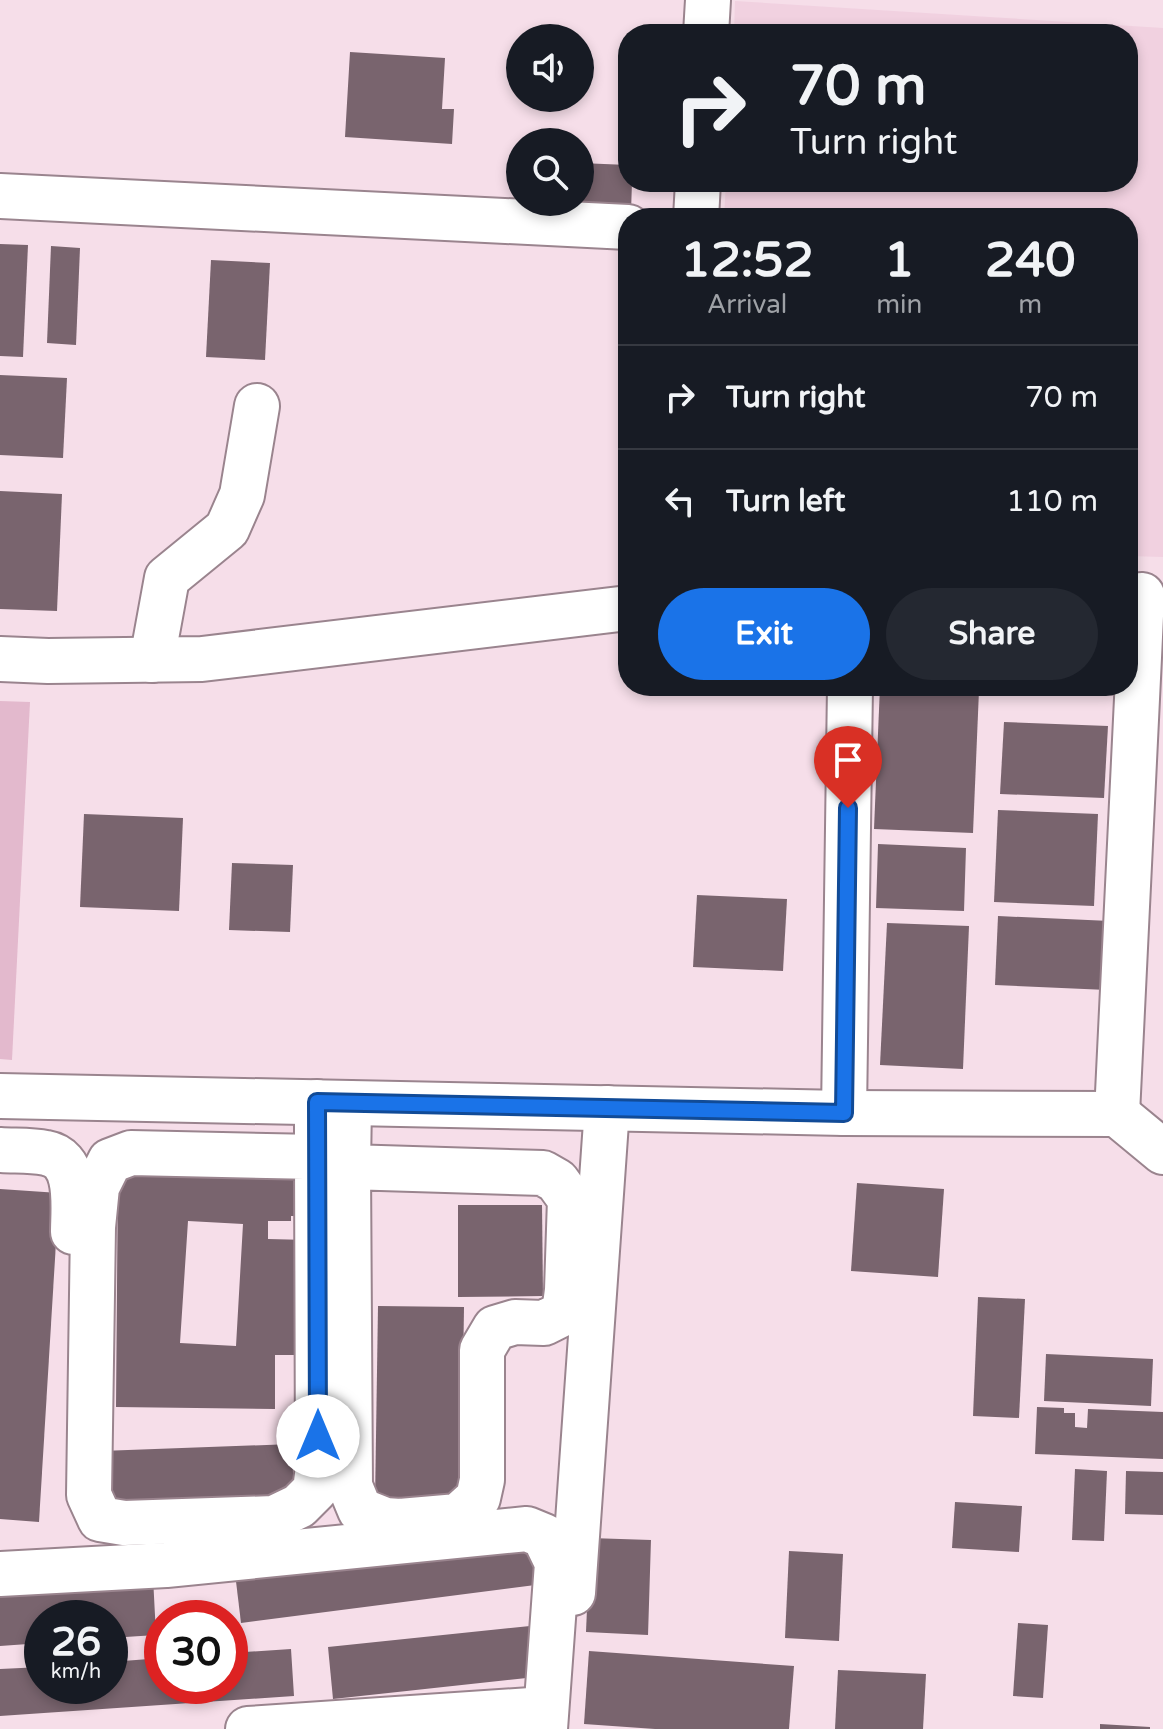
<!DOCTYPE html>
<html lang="en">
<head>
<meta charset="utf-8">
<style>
  body { margin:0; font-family:"Varela Round",sans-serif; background:#242831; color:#f1f3f6; height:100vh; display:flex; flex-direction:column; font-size:30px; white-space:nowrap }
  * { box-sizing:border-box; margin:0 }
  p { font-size:26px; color:#9ea1a6 }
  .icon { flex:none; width:44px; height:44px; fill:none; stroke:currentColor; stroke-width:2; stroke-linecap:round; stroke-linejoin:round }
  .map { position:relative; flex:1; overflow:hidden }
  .sheet { position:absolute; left:618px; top:208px; width:520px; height:488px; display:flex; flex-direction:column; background:#171b24; border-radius:32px; box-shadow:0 4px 12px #0003 }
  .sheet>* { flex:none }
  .guide { position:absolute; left:618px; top:24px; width:520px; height:168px; border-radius:32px; box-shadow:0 4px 12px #0003; background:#171b24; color:#f1f3f6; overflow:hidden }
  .buttons { position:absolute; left:506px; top:24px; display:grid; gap:16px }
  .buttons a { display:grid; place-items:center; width:88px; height:88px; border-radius:50%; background:#171b24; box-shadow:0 4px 12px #0003; font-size:40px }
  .speed { position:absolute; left:24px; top:1600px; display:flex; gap:16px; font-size:40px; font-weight:700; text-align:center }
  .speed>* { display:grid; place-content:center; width:104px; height:104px; border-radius:50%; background:#171b24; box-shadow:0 4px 12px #0003; line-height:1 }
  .speed small { font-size:20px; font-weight:400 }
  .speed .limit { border:12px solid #d22; background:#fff; color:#111 }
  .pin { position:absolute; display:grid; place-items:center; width:68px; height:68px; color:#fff; margin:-82px -34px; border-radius:50% 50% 50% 0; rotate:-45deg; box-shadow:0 0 8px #0007 }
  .pin .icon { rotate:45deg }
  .me { position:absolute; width:88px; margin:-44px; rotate:0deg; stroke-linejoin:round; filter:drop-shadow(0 0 6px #0008) }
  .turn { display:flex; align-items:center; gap:28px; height:168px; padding:0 40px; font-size:36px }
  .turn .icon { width:104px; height:104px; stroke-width:2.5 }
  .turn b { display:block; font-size:56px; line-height:68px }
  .eta { display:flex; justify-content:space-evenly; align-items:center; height:136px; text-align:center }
  .eta b { font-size:48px; font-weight:800; line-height:56px }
  .primary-button { display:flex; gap:16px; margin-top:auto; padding:16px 40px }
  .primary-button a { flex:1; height:92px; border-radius:48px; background:#1a73e8; color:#fff; font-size:32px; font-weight:800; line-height:92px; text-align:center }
  .primary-button a+a { background:#242831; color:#f1f3f6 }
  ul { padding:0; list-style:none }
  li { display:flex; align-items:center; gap:24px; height:104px; padding:0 40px; border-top:2px solid #363941 }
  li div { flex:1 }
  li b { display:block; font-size:30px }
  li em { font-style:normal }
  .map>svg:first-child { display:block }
  .built { fill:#f1d1e0 }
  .green { fill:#e3b9cd }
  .building { fill:#79646e; fill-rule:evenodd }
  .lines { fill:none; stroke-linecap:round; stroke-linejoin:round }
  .minor-casing { stroke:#9a848e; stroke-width:48 }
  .minor { stroke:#fff; stroke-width:44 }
  .route-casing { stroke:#114b97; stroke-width:20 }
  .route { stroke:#1a73e8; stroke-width:14 }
</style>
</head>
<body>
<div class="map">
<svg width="1163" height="1729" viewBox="0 0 1163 1729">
  <rect width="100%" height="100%" fill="#f6dee9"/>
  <polygon class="built" points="735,1 1163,28 1163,557 1128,556 1128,218 724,218 726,182 1128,182 1128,34 734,34"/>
  <polygon class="green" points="0,701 30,702 12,1060 0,1059"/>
  <g class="building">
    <polygon points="350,52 445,58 442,109 454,109 452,144 345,137"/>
    <polygon points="580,163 628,165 628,182 632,182 631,212 577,209 577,202 580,202"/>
    <polygon points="0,244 28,245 23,357 0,356"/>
    <polygon points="51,246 80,248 76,345 47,343"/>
    <polygon points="211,260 270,263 265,360 206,357"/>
    <polygon points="0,375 67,378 63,458 0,455"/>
    <polygon points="0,491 62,494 57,611 0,609"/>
    <polygon points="880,686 979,690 973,833 874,829"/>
    <polygon points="1011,686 1129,686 1128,696 1010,691"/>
    <polygon points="1004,722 1108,726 1104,798 1000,794"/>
    <polygon points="998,810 1098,814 1094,906 994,902"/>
    <polygon points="84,814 183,818 179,911 80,907"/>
    <polygon points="878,844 966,848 964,911 876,908"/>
    <polygon points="232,863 293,865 290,932 229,930"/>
    <polygon points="697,895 787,899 783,971 693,967"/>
    <polygon points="998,916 1110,921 1107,990 995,985"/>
    <polygon points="887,923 969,926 963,1069 880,1065"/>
    <path d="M 118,1166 L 308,1167 L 308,1216 L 291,1216 L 291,1221 L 268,1221 L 268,1239 L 308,1240 L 307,1355 L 275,1355 L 275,1409 L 116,1407 ZM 188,1221 L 243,1224 L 236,1346 L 180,1343 Z"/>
    <polygon points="857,1183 944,1189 938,1277 851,1271"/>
    <polygon points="0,1189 59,1193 39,1522 0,1519"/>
    <polygon points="458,1205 542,1205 543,1296 458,1297"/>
    <polygon points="978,1297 1025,1299 1019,1418 973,1416"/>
    <polygon points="378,1306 464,1307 461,1504 375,1502"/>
    <polygon points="1046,1354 1153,1359 1151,1406 1044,1401"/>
    <polygon points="1037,1407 1064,1408 1064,1413 1075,1413 1075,1427 1087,1428 1088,1409 1163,1412 1163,1459 1035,1454"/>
    <polygon points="292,1444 294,1502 103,1511 101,1451"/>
    <polygon points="1075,1469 1107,1471 1104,1541 1072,1540"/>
    <polygon points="1126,1471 1163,1472 1163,1515 1125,1514"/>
    <polygon points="955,1502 1022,1506 1019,1552 952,1548"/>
    <polygon points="537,1534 543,1584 241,1623 235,1573"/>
    <polygon points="590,1538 651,1540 648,1635 586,1632"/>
    <polygon points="789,1551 843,1554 839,1641 785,1638"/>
    <polygon points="153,1577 156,1635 110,1638 110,1618 42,1618 42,1643 0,1646 0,1587"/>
    <polygon points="1018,1623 1048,1625 1043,1698 1013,1696"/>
    <polygon points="530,1626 536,1677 333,1699 328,1647"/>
    <polygon points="291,1649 294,1696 0,1716 0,1669 42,1667 42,1686 110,1686 110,1662 162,1658 162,1686 230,1686 230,1653"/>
    <polygon points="589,1651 794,1666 789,1729 655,1729 584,1724"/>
    <polygon points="838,1670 926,1674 923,1729 835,1729"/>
    <polygon points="1100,1724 1150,1727 1150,1729 1100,1729"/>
  </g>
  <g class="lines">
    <g class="minor-casing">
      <g id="minor">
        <polyline points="706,34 708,0"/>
        <polyline points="0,196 628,227"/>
        <polyline points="696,218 698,182"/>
        <polyline points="0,659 48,661 202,659 628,608"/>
        <polyline points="152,660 167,578 227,529 242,495 257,406"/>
        <polyline points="0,1096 844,1113 1117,1114 1163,1152"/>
        <polyline points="317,1102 317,1157 318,1467 315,1490 299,1506 274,1518 124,1523 100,1519 89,1495 93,1227 97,1187 110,1161 131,1153 317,1157"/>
        <polyline points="844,1113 850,686"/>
        <polyline points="1117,1114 1142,595"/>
        <path d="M 0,1150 C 15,1151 31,1150 46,1153 C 80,1159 73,1207 73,1232"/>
        <polyline points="348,1167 350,1486 360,1510 385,1520 400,1521 458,1516 478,1498 482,1480 482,1350 495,1328 515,1322 544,1323 564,1313 567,1290 570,1199 557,1181 543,1173 348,1167 349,1103"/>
        <polyline points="0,1574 166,1565 527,1529 544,1536 557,1563 545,1729"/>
        <polyline points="573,1593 607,1108"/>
        <polyline points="248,1729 546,1709"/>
      </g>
    </g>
    <use href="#minor" class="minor"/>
  </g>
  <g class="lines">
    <g class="route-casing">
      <polyline id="route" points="318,1436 317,1102 844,1113 848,808"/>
    </g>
    <use href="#route" class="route"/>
  </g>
</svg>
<div class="buttons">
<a><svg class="icon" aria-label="sound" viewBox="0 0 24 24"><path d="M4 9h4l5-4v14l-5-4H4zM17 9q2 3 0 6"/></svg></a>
<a><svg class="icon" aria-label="search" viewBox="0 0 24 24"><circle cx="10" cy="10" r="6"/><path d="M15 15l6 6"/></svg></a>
</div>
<div class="speed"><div>26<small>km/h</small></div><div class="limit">30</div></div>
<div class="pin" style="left:848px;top:808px;background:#d93025"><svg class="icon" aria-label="arrive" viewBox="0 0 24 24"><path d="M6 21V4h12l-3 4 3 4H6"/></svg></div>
<svg class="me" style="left:318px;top:1436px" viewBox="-20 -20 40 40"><circle r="19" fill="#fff"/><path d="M0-13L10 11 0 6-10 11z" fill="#1a73e8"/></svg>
<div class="guide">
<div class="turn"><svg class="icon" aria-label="right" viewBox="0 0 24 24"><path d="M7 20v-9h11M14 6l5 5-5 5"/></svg><div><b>70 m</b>Turn right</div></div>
</div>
<section class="sheet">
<div class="eta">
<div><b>12:52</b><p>Arrival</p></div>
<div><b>1</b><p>min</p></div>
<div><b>240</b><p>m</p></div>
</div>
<ul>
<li><svg class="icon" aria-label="right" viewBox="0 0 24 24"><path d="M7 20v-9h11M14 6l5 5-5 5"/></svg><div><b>Turn right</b></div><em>70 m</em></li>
<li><svg class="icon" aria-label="left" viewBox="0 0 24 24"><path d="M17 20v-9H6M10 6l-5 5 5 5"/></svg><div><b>Turn left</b></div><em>110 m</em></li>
</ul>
<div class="primary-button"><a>Exit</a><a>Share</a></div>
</section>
</div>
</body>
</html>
